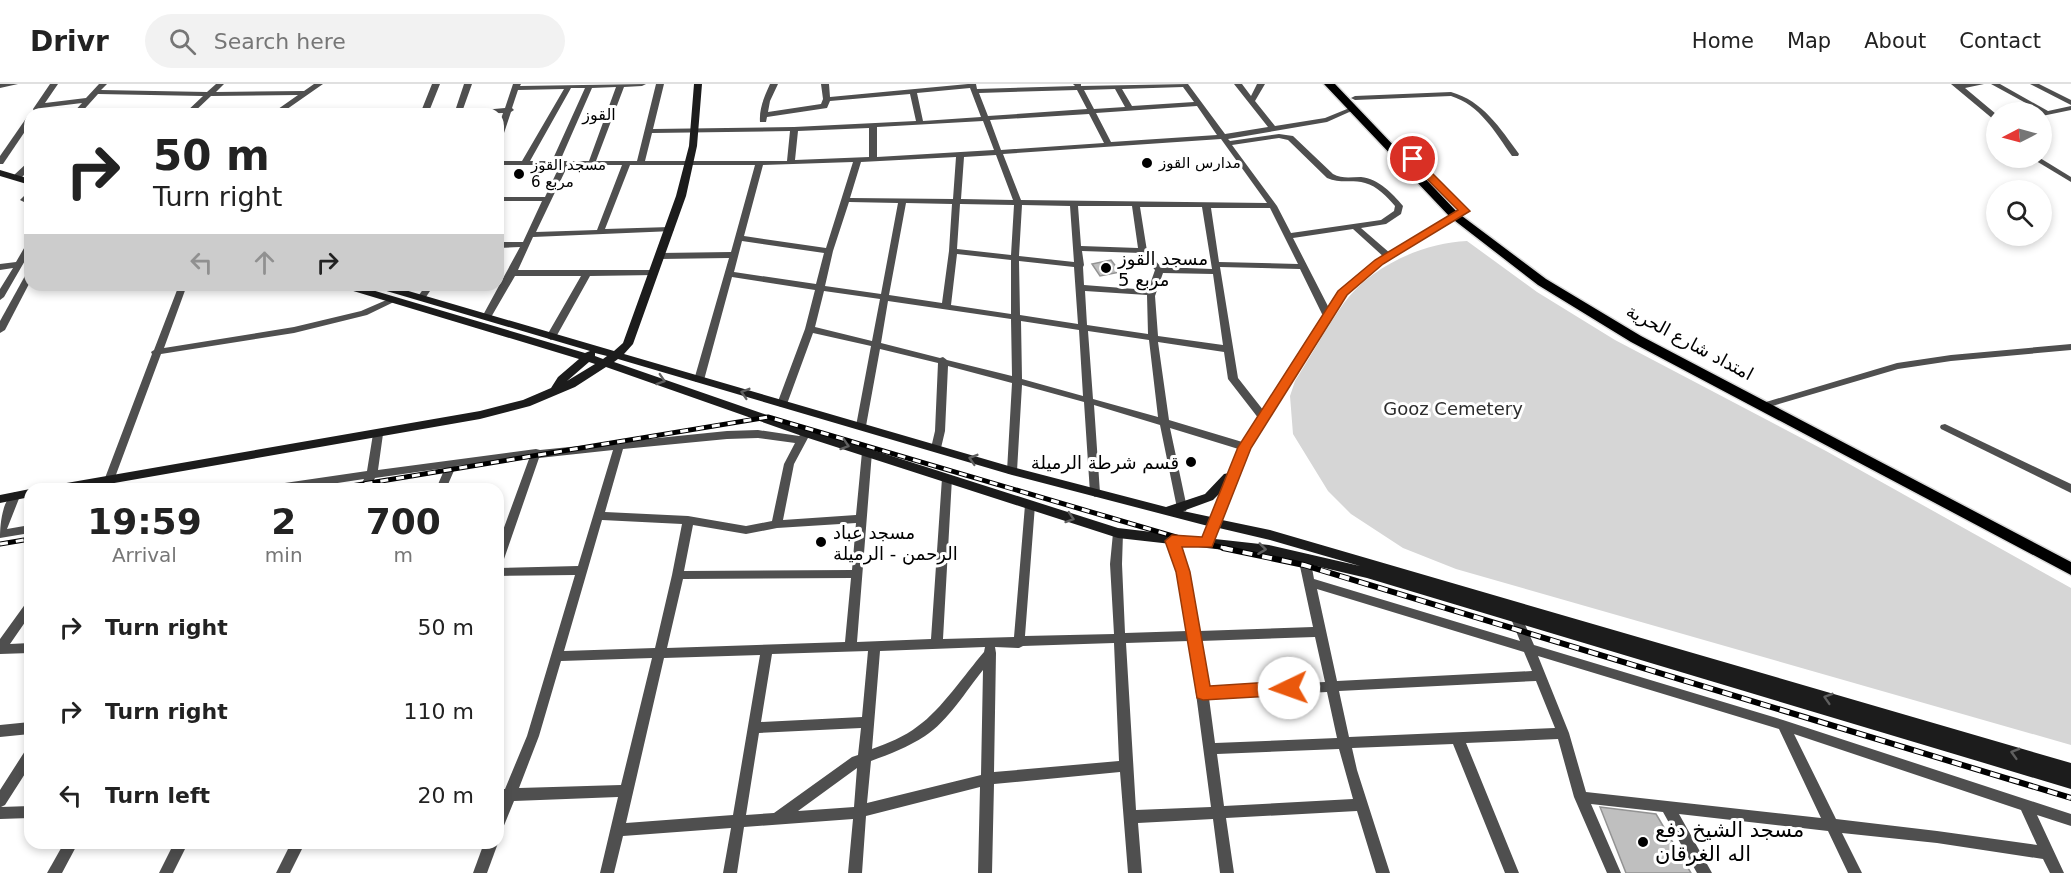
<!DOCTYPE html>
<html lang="en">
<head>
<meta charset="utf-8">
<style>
  body { margin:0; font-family:"DejaVu Sans","Noto Sans Arabic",sans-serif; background:#f2f2f2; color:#222; height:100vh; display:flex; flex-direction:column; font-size:22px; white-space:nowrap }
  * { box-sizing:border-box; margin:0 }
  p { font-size:20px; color:#767676 }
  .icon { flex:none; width:33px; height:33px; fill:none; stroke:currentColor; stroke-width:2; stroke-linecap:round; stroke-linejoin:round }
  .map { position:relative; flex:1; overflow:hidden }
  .drawer { position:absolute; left:24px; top:399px; width:480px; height:366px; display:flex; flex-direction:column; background:#fff; border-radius:18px; box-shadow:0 3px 9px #0003 }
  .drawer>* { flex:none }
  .hud { position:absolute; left:24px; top:24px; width:480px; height:183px; border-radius:18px; box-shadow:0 3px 9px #0003; background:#fff; color:#222; overflow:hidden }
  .needle { width:39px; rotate:264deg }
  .tools { position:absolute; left:1986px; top:18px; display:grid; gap:12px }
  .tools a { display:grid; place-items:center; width:66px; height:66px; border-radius:50%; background:#fff; box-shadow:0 3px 9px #0003; font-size:30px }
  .pin { position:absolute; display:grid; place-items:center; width:51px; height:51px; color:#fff; margin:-26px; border:3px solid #fff; border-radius:50%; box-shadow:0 2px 6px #0007 }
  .me { position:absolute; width:66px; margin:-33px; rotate:267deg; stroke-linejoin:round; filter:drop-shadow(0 0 4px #0008) }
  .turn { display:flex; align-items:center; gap:21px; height:126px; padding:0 30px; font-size:27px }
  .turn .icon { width:78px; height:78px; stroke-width:2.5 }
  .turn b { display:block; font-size:42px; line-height:51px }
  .lanes { display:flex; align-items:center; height:57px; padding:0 30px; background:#0003; justify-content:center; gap:30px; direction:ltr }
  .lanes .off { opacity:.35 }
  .eta { display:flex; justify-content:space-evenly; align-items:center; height:102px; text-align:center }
  .eta b { font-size:36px; font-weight:700; line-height:42px }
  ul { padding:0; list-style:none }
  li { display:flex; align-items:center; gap:18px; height:84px; padding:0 30px }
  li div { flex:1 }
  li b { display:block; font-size:22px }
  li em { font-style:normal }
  header { display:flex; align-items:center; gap:36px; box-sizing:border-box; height:84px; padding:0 30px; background:#fff; border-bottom:2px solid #e0e0e0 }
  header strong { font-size:28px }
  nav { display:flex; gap:33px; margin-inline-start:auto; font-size:21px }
  .search { width:420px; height:54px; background:#f2f2f2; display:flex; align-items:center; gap:15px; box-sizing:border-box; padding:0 21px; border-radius:33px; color:#767676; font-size:22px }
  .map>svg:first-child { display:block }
  .green { fill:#d6d6d6 }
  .building { fill:#bfbfbf; stroke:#939393; stroke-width:1.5 }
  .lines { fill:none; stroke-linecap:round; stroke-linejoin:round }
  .primary-casing { stroke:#dbdbdb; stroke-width:3 }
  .street { fill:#4f4f4f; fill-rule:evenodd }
  .secondary { fill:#1c1c1c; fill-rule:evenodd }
  .primary { fill:#000; fill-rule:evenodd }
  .rail-far1-casing { stroke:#000; stroke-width:5 }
  .rail-casing { stroke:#000; stroke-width:6 }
  .rail-far1 { stroke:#fff; stroke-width:3; stroke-dasharray:8; stroke-linecap:butt }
  .rail { stroke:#fff; stroke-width:4; stroke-dasharray:10; stroke-linecap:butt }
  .oneway { stroke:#606060 }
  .route { fill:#ea580c; stroke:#983908; stroke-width:1.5 }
  .poi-dot { fill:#000; stroke:#fff; stroke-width:2 }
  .labels { text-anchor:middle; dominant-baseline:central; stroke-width:6; stroke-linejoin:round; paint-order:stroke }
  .far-poi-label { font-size:15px; fill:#000; stroke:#fff; text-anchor:start }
  .far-neighbourhood-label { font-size:16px; fill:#000; stroke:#fff }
  .poi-label { font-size:18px; fill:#000; stroke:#fff; text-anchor:start }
  .street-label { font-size:18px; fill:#000; stroke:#fff }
  .park-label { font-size:18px; fill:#2d2d2d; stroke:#fff }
  .near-poi-label { font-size:21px; fill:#000; stroke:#fff; text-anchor:start }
</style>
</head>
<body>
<header>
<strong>Drivr</strong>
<div class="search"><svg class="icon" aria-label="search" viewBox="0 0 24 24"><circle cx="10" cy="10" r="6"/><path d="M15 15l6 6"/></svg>Search here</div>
<nav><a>Home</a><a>Map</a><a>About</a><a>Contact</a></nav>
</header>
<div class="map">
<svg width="2071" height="789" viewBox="0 0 2071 789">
  <rect width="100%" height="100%" fill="#fff"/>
  <path class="green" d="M 1467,157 L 1537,208 L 1615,256 L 1826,367 L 2071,504 L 2071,661 L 1456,485 L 1403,464 L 1351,430 L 1328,407 L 1293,350 L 1290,312 L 1295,297 C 1311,272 1326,244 1344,219 C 1371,182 1423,159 1467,157 Z"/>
  <g class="building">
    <polygon points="1111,176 1120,188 1100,192 1092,180"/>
    <polygon points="1600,723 1656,730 1691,789 1626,789"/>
  </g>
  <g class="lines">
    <g class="primary-casing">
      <polygon id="primary" points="1324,0 1335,0 1458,129 1546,195 1641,252 2071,478 2071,491 1631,258 1538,201 1450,133"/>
    </g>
    <g class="street">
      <polygon points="0,0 18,0 0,4"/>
      <polygon points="50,0 58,0 45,19 86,14 99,0 107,0 101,6 207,8 216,0 224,0 216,8 304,7 314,0 323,0 280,30 271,30 298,11 211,12 192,30 184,30 203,12 98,10 80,30 72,30 82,19 41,24 40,27 34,27 33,25"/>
      <polygon points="432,0 440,0 428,30 420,30"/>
      <path d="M 464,0 L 472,0 L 462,28 L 505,24 L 513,0 L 521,0 L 520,2 L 646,0 L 642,2 L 624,3 L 596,77 L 637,77 L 656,0 L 664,0 L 653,45 L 794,43 L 916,37 L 910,10 L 830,17 L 827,24 L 767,33 L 766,38 L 760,38 C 759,25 764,13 770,0 L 778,0 L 770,17 L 768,28 L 821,20 L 823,15 L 821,0 L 829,0 L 830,13 L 968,0 L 976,0 L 977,5 L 1075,2 L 1073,0 L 1081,0 L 1081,2 L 1188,0 L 1225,50 L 1268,43 L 1234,0 L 1242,0 L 1251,12 L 1257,0 L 1265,0 L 1255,17 L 1275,42 L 1325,34 L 1352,23 L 1356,25 L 1327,38 L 1228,55 L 1230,57 L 1279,50 L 1293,52 L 1333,90 C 1342,95 1351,93 1361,93 C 1379,95 1392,109 1403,122 L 1401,130 L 1386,140 L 1361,144 L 1391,170 L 1391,174 L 1385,174 L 1353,145 L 1293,154 L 1332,230 L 1330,232 L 1327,233 L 1322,230 L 1300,185 L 1220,183 L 1238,294 L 1267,331 L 1268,333 L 1267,335 L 1259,335 L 1228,295 L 1224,268 L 1158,258 L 1169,336 L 1249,360 L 1250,363 L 1245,367 L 1170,344 L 1187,424 L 1186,427 L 1178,427 L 1177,424 L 1160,341 L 1094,321 L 1100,409 L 1095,413 L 1090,409 L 1084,318 L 1022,301 L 1017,387 L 1016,390 L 1008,390 L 1007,387 L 1012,299 L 948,282 L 945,347 L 941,364 L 936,368 L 931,364 L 935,347 L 938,279 L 880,265 L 866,342 L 861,345 L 856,342 L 871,262 L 813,249 L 787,320 L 782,323 L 779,322 L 777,320 L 805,245 L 815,206 L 732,193 L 704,296 L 702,298 L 696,298 L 694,296 L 729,174 L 660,175 L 656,172 L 660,169 L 731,168 L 755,81 L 630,81 L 605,145 L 670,143 L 674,145 L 673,147 L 533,153 L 518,186 L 653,186 L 656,187 L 656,191 L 590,192 L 556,253 L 551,256 L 546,253 L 581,192 L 515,192 L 490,235 L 484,235 L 482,233 L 520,163 L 498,164 L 498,158 L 523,158 L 542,117 L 498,117 L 498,113 L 545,113 L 560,81 L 498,81 L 498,77 L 522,77 L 564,5 L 518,6 L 512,24 L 514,26 L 511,28 L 502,55 L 498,57 L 498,44 L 503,29 L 454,30 ZM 616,3 L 589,77 L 560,77 L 592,4 ZM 1183,3 L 1194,18 L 1132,22 L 1122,5 ZM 571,4 L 585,4 L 552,77 L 530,77 ZM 970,4 L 981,33 L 923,37 L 917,9 ZM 1115,5 L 1125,23 L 1094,25 L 1084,6 ZM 1077,6 L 1087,25 L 988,32 L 979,9 ZM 1197,22 L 1217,51 L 1111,58 L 1096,29 ZM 1089,30 L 1104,59 L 1001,66 L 990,36 ZM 983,37 L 994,66 L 877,73 L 877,43 ZM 869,44 L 869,73 L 795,76 L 798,47 ZM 790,47 L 787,77 L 645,77 L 652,49 ZM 1279,54 L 1288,56 L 1327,94 C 1340,100 1352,95 1365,99 C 1377,102 1387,113 1395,122 L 1394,127 L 1381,136 L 1291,149 L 1277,122 L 1232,61 ZM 1221,55 L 1267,119 L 1021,116 L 1003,70 ZM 996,71 L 1013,116 L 961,115 L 964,73 ZM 956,73 L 953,115 L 850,114 L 861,78 ZM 853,78 L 826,164 L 744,152 L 763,81 ZM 568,81 L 622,81 L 597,146 L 536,148 ZM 849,118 L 898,119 L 881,210 L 825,202 L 833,167 ZM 906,119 L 952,120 L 949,167 L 942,219 L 889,211 ZM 960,120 L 1014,121 L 1011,171 L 957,165 ZM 1022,121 L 1070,122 L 1074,178 L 1019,172 ZM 1078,122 L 1132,122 L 1138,164 L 1081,162 ZM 1140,123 L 1202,123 L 1212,185 L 1161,183 L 1147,167 ZM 1211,124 L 1270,124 L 1298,180 L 1219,178 ZM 742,157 L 824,169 L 816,200 L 734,188 ZM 1082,167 L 1141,169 L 1155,186 L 1148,206 L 1084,201 L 1083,183 L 1084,181 ZM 957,170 L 1011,176 L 1011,230 L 951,221 ZM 1019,177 L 1074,183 L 1078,240 L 1020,231 ZM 1163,189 L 1213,190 L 1223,261 L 1158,252 L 1155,212 ZM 824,207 L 880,215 L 872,257 L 815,243 ZM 1085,207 L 1147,211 L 1148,250 L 1087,241 ZM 888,217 L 1011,235 L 1012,292 L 947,276 L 943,273 L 940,274 L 881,259 ZM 1021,237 L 1079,246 L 1083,312 L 1022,295 ZM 1088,247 L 1149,256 L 1158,333 L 1093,315 Z"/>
      <polygon points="1951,0 1984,0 1965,4 1996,30 1996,35 1993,35"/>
      <polygon points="1991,0 2000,0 2048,27 2071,22 2071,26 2042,32 2042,28"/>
      <polygon points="2030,0 2039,0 2071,16 2071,21"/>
      <path d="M 1451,8 C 1483,17 1500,44 1519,70 L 1518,72 L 1512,72 C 1495,48 1480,21 1451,12 L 1355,16 L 1351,14 L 1355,12 Z"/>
      <polygon points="27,33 30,33 30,40 3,80 0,80 0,72"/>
      <polygon points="1993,41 1996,41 1996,49 1990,45"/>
      <polygon points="2031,74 2040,74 2071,93 2071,98"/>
      <polygon points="27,79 30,79 30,85 19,96 13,96 13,92"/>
      <polygon points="27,109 30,109 30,121 20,116"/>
      <polygon points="30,158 30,168 4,213 0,216 0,205 13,184 0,186 0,180 16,178 27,159"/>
      <polygon points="30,187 30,198 5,246 0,249 0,237 26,190"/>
      <polygon points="179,201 187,201 164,264 294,243 361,227 391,214 397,214 398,216 367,231 294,249 161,270 114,396 106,405 94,405 105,394 152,270 151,268 154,266"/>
      <polygon points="426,201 434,201 424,216 418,216 417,214"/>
      <polygon points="2071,260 2071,266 1951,277 1898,285 1769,323 1764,320 1766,318 1897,279 1951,271"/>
      <polygon points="1945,340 2071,400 2071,409 1941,345 1940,343 1941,341"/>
      <path d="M 378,346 L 383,350 L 378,386 L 536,365 L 540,366 L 727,347 L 758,346 L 799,352 L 804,348 L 809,352 L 794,380 L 783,436 L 856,431 L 862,368 L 867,364 L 871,365 L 872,368 L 857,558 L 931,555 L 942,394 L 947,390 L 952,394 L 943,555 L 1014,553 L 1025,421 L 1026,418 L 1034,418 L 1035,421 L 1025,552 L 1114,550 L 1110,480 L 1113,449 L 1114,446 L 1122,446 L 1123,449 L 1122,480 L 1125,549 L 1187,547 L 1177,488 L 1166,457 L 1168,454 L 1176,454 L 1178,457 L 1189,488 L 1199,547 L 1313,543 L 1298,473 L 1300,470 L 1308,470 L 1310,473 L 1314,495 L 1520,557 L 1510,532 L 1512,529 L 1516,527 L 1520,529 L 1534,561 L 1783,636 L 2071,730 L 2071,742 L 2037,731 L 2064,789 L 2050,789 L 2043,775 L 1937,759 L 1842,749 L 1862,789 L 1848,789 L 1828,747 L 1679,730 L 1712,789 L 1697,789 L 1663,728 L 1591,720 L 1621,789 L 1607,789 L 1574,713 L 1558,655 L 1466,659 L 1519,789 L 1505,789 L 1453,660 L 1352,664 L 1357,686 L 1390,789 L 1376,789 L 1357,727 L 1226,734 L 1234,789 L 1220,789 L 1213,735 L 1138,739 L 1142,789 L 1128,789 L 1120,688 L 994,700 L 992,789 L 978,789 L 980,703 L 866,732 L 862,789 L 848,789 L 853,735 L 744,743 L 737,789 L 723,789 L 731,744 L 623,752 L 614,789 L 600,789 L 618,713 L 514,717 L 503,744 L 498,746 L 498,723 L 501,717 L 498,717 L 498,705 L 505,705 L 527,652 L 575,491 L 498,492 L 498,484 L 578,482 L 613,366 L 539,374 L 504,475 L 502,478 L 498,479 L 498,460 L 529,375 L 456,382 L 446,405 L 436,405 L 445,384 L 375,394 L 369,405 L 359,405 L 364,395 L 298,405 L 266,405 L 271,401 L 367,387 L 373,350 ZM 758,354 L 795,359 L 784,380 L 772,437 L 746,442 L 688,432 L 605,428 L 623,365 L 727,355 ZM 602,436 L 682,440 L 672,491 L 655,564 L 564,567 ZM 856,439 L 852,486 L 684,487 L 693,441 L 746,450 L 777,444 ZM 851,494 L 845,558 L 667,564 L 683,495 ZM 1317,505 L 1524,568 L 1532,587 L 1337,597 ZM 1315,553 L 1325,598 L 1207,604 L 1200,557 ZM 1189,557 L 1211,723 L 1136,726 L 1126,559 ZM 1114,559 L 1119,677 L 994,688 L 996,569 L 995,563 L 1019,564 L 1023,562 ZM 985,563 L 984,568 C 965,590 941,626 918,642 C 904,653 888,659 872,665 L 880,567 ZM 868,567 L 862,633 L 761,638 L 772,570 ZM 760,571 L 733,731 L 626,739 L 664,574 ZM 1538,572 L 1779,645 L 1821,734 L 1586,708 L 1569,649 ZM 652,574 L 621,701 L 519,704 L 539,652 L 561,577 ZM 983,586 L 981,691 L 867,719 L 871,677 C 890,670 908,663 925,652 C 948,637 966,607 983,586 ZM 1536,597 L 1555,644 L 1349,653 L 1339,607 ZM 1327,608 L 1337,654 L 1215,659 L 1209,614 ZM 861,644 L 858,671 L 852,673 L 774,729 L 746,731 L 759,649 ZM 1794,650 L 2021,726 L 2037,761 L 1937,747 L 1836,735 ZM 1339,665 L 1353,715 L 1224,722 L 1217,670 ZM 857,684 L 854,723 L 798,727 Z"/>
      <path d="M 15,408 L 20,412 L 7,445 L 30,441 L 30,449 L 0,454 C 0,441 2,415 15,408 Z"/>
      <polygon points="30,517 30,531 10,560 30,559 30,569 0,570 0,555 26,519"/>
      <polygon points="30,638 30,650 0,653 0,641"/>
      <polygon points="30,665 30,682 5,721 1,723 30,722 30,734 0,735 0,706 25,667"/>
      <polygon points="64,759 78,759 62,789 47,789"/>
      <polygon points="174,759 188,759 173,789 159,789"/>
      <polygon points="291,759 305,759 290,789 276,789"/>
      <polygon points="484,759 498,759 487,789 473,789"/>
    </g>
    <g class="secondary">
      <path d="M 694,0 L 702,0 L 697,62 L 686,112 L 633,260 L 624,270 L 1012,383 L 1166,423 L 1205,410 L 1224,390 L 1229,389 L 1241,360 L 1338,207 L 1376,176 L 1461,125 L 1467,125 L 1467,129 L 1382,180 L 1346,211 L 1251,363 L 1222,436 L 1270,446 L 2071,679 L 2071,705 L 1367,494 L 1269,471 L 1118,454 L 802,352 L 606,283 L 575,303 L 530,322 L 480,335 L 80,405 L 49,405 L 55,401 L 480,327 L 523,316 L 551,304 L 558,293 L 579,275 L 340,203 L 339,201 L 355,201 L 585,269 L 590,267 L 373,203 L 372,201 L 388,201 L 614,267 L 623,259 L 676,112 L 689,62 ZM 595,269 L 607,272 L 603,275 L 595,272 ZM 618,275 L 1012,391 L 1208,442 L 1203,454 L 1118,444 L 810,346 L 614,278 ZM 589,278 L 595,280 L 567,297 ZM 1221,408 L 1211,433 L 1183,427 L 1213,416 ZM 1219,444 L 1270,456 L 1360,482 L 1269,461 L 1215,455 Z"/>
      <polygon points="0,86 30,95 30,101 0,92"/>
      <polygon points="30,405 30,413 0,419 0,411"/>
    </g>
    <use href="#primary" class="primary"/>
    <g class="rail-far1-casing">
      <g id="rail-far1">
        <polyline points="333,405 768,333 1183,455 1230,465"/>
        <polyline points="0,460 30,455"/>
      </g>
    </g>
    <g class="rail-casing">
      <polyline id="rail" points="1223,464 1304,481 2071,714"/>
    </g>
    <use href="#rail-far1" class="rail-far1"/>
    <use href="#rail" class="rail"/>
  </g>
  <defs><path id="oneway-chevron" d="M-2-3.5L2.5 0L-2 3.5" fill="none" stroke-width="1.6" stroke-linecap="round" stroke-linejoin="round" transform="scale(1.5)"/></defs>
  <g class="oneway">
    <use href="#oneway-chevron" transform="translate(661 296) rotate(18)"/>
    <use href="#oneway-chevron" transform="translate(745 309) rotate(-163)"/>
    <use href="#oneway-chevron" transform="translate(845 361) rotate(18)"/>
    <use href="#oneway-chevron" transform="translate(973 375) rotate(-163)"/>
    <use href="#oneway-chevron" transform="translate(1070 434) rotate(18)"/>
    <use href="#oneway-chevron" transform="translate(1262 465) rotate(7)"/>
    <use href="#oneway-chevron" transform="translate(1828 614) rotate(-163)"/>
    <use href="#oneway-chevron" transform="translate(2015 669) rotate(-164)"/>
  </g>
  <polygon class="route" points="1409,73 1416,73 1470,127 1383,180 1347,211 1251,364 1212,463 1182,463 1190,488 1210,602 1289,597 1295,599 1297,604 1295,609 1289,611 1203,616 1197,614 1176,488 1165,457 1172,451 1202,453 1238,363 1338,207 1375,176 1458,126 1409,77"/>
  <g class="poi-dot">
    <circle cx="1147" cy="79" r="6"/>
    <circle cx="519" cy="90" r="6"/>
    <circle cx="1106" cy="184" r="6"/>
    <circle cx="1191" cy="378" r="6"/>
    <circle cx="821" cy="458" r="6"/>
    <circle cx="1643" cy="758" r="6"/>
  </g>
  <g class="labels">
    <g class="far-poi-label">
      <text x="1159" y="79">مدارس القوز</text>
      <text x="531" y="81">مسجد القوز<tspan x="531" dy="17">مربع 6</tspan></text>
    </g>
    <g class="far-neighbourhood-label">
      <text x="599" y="30">القوز</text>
    </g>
    <g class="poi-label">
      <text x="1118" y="174">مسجد القوز<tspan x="1118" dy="21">مربع 5</tspan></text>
      <text x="1179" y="378" text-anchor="end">قسم شرطة الرميلة</text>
      <text x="833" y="448">مسجد عباد<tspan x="833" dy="21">الرحمن - الرميلة</tspan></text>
    </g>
    <g class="street-label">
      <text transform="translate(1690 258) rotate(28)">امتداد شارع الحرية</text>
    </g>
    <g class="park-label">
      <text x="1453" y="324">Gooz Cemetery</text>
    </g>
    <g class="near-poi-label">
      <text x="1655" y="746">مسجد الشيخ دفع<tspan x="1655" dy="24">اله الغرقان</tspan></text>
    </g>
  </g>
</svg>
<div class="tools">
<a><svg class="needle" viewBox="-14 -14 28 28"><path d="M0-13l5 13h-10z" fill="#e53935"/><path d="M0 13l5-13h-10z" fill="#767676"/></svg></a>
<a><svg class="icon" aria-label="search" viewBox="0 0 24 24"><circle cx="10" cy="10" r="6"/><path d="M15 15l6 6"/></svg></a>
</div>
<div class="pin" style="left:1413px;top:75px;background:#d93025"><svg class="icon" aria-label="arrive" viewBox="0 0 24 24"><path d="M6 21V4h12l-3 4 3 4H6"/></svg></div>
<svg class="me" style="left:1289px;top:604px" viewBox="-20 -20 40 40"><circle r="19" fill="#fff"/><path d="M0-13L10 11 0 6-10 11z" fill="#ea580c"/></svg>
<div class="hud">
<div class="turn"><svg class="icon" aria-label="right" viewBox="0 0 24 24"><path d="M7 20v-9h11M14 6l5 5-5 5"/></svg><div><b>50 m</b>Turn right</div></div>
<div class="lanes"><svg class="icon off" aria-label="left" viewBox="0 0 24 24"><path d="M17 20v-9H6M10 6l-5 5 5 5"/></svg><svg class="icon off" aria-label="ahead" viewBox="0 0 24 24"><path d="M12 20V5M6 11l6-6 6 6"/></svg><svg class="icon" aria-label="right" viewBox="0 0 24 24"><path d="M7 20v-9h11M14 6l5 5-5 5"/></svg></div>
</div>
<section class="drawer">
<div class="eta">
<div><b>19:59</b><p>Arrival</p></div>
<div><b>2</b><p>min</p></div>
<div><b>700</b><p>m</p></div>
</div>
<ul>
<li><svg class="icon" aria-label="right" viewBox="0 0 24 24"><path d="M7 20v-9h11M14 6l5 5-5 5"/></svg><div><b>Turn right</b></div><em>50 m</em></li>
<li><svg class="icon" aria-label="right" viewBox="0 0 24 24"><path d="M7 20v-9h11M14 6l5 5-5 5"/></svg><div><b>Turn right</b></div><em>110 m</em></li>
<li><svg class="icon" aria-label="left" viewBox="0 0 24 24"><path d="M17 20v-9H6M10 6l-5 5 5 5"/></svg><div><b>Turn left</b></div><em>20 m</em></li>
</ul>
</section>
</div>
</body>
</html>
